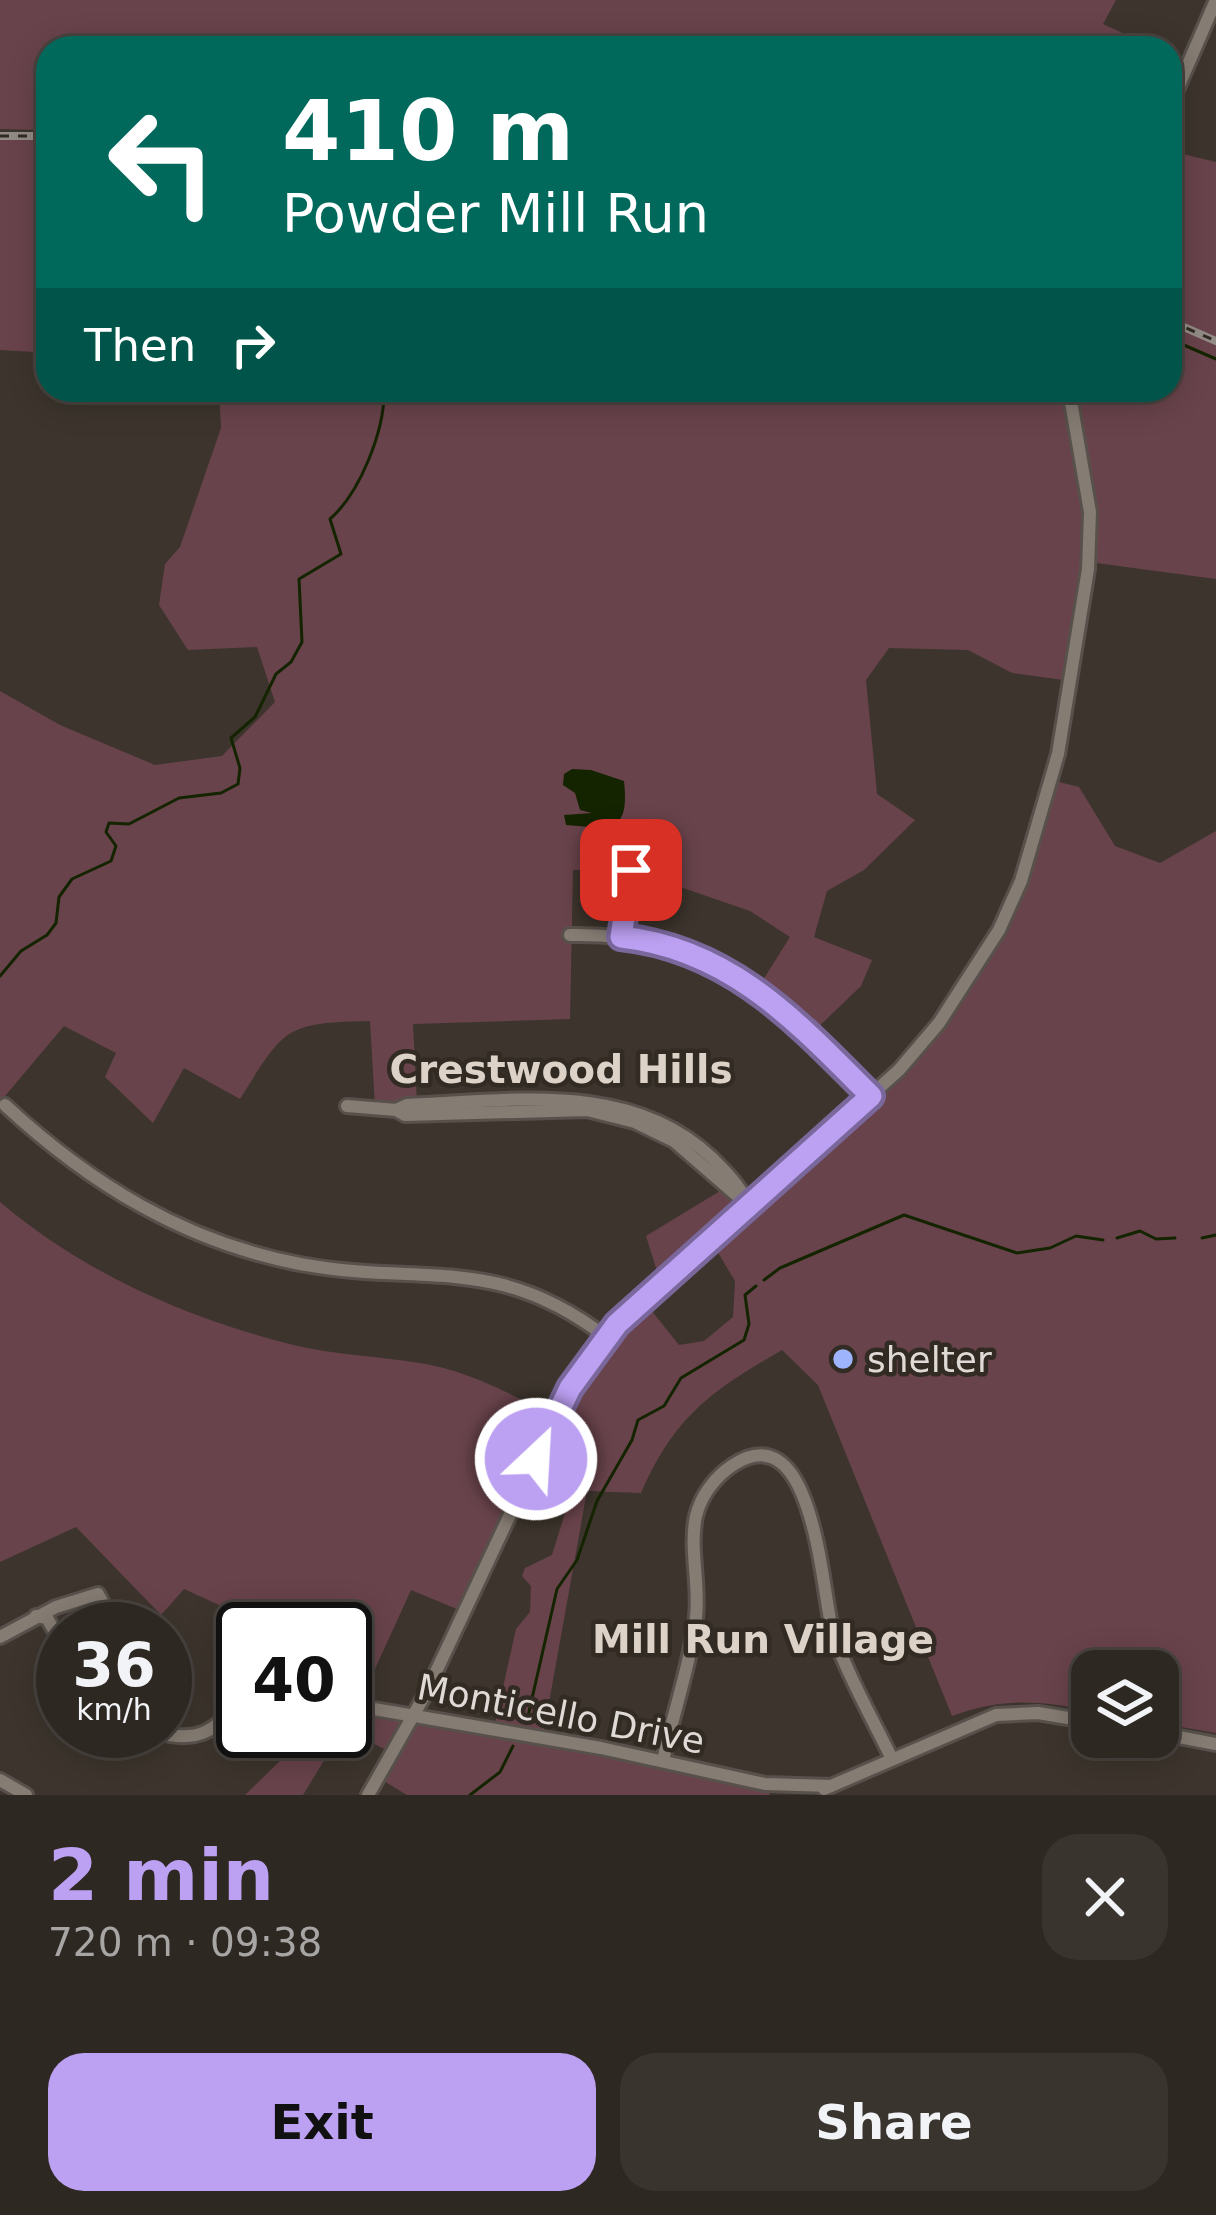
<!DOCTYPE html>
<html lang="en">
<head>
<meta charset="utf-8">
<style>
  body { margin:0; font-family:"DejaVu Sans",sans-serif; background:#3a342f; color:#f1f3f6; height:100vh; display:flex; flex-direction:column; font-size:45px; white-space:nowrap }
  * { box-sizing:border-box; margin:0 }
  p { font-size:39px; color:#a7a6a5 }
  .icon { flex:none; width:66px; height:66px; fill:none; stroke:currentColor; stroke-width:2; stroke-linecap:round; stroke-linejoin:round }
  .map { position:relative; height:1795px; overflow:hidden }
  .drawer { display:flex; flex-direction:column; background:#2e2822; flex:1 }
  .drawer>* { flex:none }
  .banner { position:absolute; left:36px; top:36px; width:1146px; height:366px; border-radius:36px; box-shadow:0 6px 30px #0003,0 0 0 3px #494440; background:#00695c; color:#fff; overflow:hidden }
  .controls { position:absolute; left:1071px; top:1650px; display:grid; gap:24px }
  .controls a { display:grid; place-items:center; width:108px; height:108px; border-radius:24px; background:#2e2822; box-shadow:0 6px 30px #0003,0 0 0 3px #494440; font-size:60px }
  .speed { position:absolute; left:36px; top:1602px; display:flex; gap:24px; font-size:60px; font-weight:700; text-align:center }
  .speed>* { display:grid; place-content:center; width:156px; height:156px; border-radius:50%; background:#2e2822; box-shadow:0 6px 30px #0003,0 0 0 3px #494440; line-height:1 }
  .speed small { font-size:30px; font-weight:400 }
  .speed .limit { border:6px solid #111; border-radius:18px; background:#fff; color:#111 }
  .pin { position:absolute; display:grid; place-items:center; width:102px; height:102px; color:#fff; margin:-51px; border-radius:24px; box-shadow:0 6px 18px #0006 }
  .me { position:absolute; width:132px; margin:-66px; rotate:25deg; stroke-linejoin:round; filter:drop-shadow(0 0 9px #0008) }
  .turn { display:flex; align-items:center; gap:42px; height:252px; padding:0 48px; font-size:54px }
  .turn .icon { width:156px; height:156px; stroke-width:2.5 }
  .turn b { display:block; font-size:84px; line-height:102px }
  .then { display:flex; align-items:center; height:114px; padding:0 48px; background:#0003; gap:24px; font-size:45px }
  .round { display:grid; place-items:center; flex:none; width:126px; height:126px; border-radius:36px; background:#3a342f }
  .summary { display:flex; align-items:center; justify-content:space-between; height:204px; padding:0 48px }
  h1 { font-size:72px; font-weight:800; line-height:90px; color:#bca0f2 }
  .cta { display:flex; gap:24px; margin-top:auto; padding:24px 48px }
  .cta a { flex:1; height:138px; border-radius:36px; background:#bca0f2; color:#111; font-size:48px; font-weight:800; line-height:138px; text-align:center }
  .cta a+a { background:#3a342f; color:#f1f3f6 }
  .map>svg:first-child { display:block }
  .green { fill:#69434b; fill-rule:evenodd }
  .water { fill:#142401 }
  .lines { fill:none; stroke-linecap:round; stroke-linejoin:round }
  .stream { stroke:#142401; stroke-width:3 }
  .minor-casing { stroke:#58514b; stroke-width:18 }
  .minor { stroke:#857c73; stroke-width:12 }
  .rail-casing { stroke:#938c86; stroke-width:8 }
  .rail { stroke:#322b23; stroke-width:3; stroke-dasharray:9; stroke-linecap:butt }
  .route-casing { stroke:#7a689d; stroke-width:30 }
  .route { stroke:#bca0f2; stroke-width:21 }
  .poi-dot { fill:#9eb4fd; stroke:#322b23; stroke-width:4.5 }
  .labels { text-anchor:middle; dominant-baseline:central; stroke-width:9; stroke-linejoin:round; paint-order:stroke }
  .poi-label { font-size:36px; fill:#dfdad5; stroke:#322b23; text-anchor:start }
  .street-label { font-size:36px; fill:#dfdad5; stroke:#322b23 }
  .neighbourhood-label { font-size:39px; font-weight:bold; fill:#dcd2c8; stroke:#322b23 }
</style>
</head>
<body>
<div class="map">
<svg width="1216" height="1795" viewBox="0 0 1216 1795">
  <rect width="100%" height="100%" fill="#3d352d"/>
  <g class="green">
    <polygon points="0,0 1116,0 1103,24 1155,48 48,48 48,130 0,129"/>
    <polygon points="0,136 48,136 48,346 34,352 0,350"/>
    <path d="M 1170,151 L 1216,162 L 1216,579 L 1089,562 L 1071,681 L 1012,673 L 968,650 L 889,648 L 866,680 L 877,794 L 915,820 L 864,870 L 827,891 L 814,937 L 872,960 L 861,986 L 810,1035 L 758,988 L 790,937 L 750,911 L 631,870 L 573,870 L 570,1019 L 413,1024 L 417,1105 L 375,1106 L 370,1021 C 285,1023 285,1027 240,1099 L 184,1068 L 153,1123 L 105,1077 L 116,1053 L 64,1026 L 0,1102 L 0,691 L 60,725 L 155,765 L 222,756 L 275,702 L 257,647 L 188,650 L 159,605 L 165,564 L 180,547 L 221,428 L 219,390 L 1170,390 Z"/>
    <path d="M 1051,780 L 1079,787 L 1115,846 L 1160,863 L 1216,831 L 1216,1733 L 1158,1723 L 1158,1671 L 1092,1671 L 1092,1711 C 1040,1701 1002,1697 952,1716 L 818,1385 L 782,1350 C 711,1391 675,1416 641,1493 L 587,1491 L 543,1736 L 765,1784 L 770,1795 L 407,1795 L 379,1778 L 393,1753 L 345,1730 L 345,1629 L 272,1629 L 184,1589 L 161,1615 L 76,1527 L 0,1562 L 0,1202 C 84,1273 186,1318 293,1345 C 334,1355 378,1356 420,1363 C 469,1371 512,1394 555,1418 L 570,1388 L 643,1300 L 679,1345 L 704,1341 L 733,1317 L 735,1281 L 711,1241 L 661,1284 L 646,1236 L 725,1188 L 749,1206 L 899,1070 L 999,930 ZM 516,1500 L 565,1513 L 552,1555 L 525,1568 L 522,1576 L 531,1586 L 530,1612 L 516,1629 L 494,1728 L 358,1706 L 411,1590 L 464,1612 Z"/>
    <polygon points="297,1731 342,1731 303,1795 245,1795 287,1754"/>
  </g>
  <path class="water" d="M 572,769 L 591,770 L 624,781 C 630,836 609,828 566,825 L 564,815 L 592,813 L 580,810 L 575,793 L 563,785 L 564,774 Z"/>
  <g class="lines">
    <g class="stream">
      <polyline points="1170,339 1216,359"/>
      <path d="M 0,976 L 21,951 L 47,935 L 56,923 L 59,897 L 72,879 L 111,861 L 116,846 L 106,832 L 109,823 L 129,824 L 179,798 L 221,793 L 238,784 L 240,768 L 231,738 L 255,717 L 276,674 L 291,662 L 302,642 L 299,579 L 341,554 L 330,519 C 360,493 385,430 384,390"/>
      <polyline points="1117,1238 1140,1231 1156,1239 1175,1238"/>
      <polyline points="1202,1238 1216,1235"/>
      <polyline points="764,1280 780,1268 904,1215 1017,1253 1050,1248 1076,1236 1103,1240"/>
      <polyline points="528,1716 557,1589 577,1560 597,1501 632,1440 638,1420 664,1406 681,1378 744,1340 749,1324 745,1295 756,1286"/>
      <polyline points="470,1795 500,1772 513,1746"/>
    </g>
    <g class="minor-casing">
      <g id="minor">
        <polyline points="1170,106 1216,0"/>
        <path d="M 570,935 C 713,932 778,1002 871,1096"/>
        <polyline points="621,937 633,855"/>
        <path d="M 5,1105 C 90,1184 185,1242 300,1264 C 424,1287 494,1252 606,1337"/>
        <polyline points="347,1106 396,1110 405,1115 587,1110 635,1122 674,1141 749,1206"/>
        <path d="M 396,1110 L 407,1105 C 511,1101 630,1080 712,1158 C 726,1172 739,1185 747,1202"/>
        <polyline points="36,1616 47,1618 63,1646"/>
        <polyline points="276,1629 276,1628"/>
        <polyline points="0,1637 56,1607 98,1594 112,1621 102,1629"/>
        <polyline points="345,1704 601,1748 765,1784 831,1786"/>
        <path d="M 154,1731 C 197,1745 218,1731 243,1696"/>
        <polyline points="1158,1733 1216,1744"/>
        <path d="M 663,1761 C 673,1713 690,1666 696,1617 C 700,1584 689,1549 696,1516 C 701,1495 716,1476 733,1465 C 816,1411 822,1599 833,1633 C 848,1676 872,1718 892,1759"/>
        <polyline points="0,1780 26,1795"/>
        <polyline points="824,1789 996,1715 1038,1713 1092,1722"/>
        <polyline points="368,1795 426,1693 563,1402 594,1351 643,1300 899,1070 939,1023 999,930 1021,881 1058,754 1088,569 1090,512 1069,390"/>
      </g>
    </g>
    <use href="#minor" class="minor"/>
    <g class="rail-casing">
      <g id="rail">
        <polyline points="0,136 48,136"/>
        <polyline points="1170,321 1216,341"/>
      </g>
    </g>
    <use href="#rail" class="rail"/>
  </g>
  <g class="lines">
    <g class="route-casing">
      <path id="route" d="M 536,1459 L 570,1388 L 617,1324 L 871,1096 C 797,1022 731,949 621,937 L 631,870"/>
    </g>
    <use href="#route" class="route"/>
  </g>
  <circle class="poi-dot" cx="843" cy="1359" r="12"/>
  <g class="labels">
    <g class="poi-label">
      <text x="867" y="1359">shelter</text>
    </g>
    <g class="street-label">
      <text transform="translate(561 1714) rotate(11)">Monticello Drive</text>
    </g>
    <g class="neighbourhood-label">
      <text x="561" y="1069">Crestwood Hills</text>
      <text x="763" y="1639">Mill Run Village</text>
    </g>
  </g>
</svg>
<div class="controls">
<a><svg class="icon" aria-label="layers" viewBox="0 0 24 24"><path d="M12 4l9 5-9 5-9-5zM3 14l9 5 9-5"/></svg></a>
</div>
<div class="speed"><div>36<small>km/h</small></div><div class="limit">40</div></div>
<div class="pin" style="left:631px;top:870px;background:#d93025"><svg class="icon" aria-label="arrive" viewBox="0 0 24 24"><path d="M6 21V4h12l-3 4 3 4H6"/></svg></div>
<svg class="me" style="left:536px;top:1459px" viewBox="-20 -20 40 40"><circle r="17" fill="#bca0f2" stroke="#fff" stroke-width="3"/><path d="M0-11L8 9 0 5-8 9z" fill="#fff"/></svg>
<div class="banner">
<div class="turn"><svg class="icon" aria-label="left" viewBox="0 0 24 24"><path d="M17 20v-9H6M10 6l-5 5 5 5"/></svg><div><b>410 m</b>Powder Mill Run</div></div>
<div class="then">Then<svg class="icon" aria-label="right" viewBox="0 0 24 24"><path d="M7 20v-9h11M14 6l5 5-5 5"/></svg></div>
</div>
</div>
<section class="drawer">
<div class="summary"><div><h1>2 min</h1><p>720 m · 09:38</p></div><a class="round"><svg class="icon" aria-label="close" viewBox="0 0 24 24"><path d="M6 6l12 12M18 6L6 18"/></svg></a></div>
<div class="cta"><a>Exit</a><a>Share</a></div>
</section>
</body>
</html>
